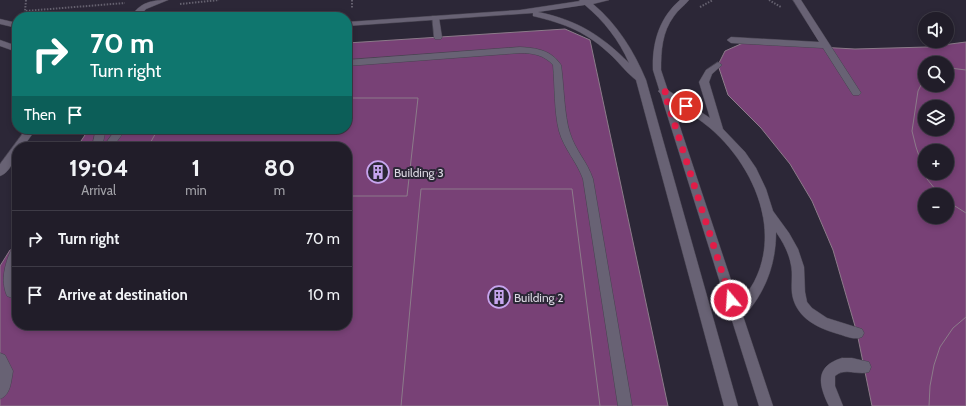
<!DOCTYPE html>
<html lang="en">
<head>
<meta charset="utf-8">
<style>
  body { margin:0; font-family:Cabin,sans-serif; background:#2d2a35; color:#f1f3f6; height:100vh; display:flex; flex-direction:column; font-size:15px; white-space:nowrap }
  * { box-sizing:border-box; margin:0 }
  p { font-size:13px; color:#a2a2a8 }
  .icon { flex:none; width:22px; height:22px; fill:none; stroke:currentColor; stroke-width:2; stroke-linecap:round; stroke-linejoin:round }
  .map { position:relative; flex:1; overflow:hidden }
  .side { position:absolute; left:12px; top:142px; width:340px; height:188px; display:flex; flex-direction:column; background:#211d29; border-radius:16px; box-shadow:0 2px 6px #0003,0 0 0 1px #3e3b46 }
  .side>* { flex:none }
  .banner { position:absolute; left:12px; top:12px; width:340px; height:122px; border-radius:16px; box-shadow:0 2px 6px #0003,0 0 0 1px #3e3b46; background:#0f766e; color:#fff; overflow:hidden }
  .tools { position:absolute; left:918px; top:12px; display:grid; gap:8px }
  .tools a { display:grid; place-items:center; width:36px; height:36px; border-radius:50%; background:#211d29; box-shadow:0 2px 6px #0003,0 0 0 1px #3e3b46; font-size:20px }
  .pin { position:absolute; display:grid; place-items:center; width:34px; height:34px; color:#fff; margin:-17px; border:2px solid #fff; border-radius:50%; box-shadow:0 1px 4px #0007 }
  .me { position:absolute; width:44px; margin:-22px; rotate:342deg; stroke-linejoin:round; filter:drop-shadow(0 0 3px #0008) }
  .turn { display:flex; align-items:center; gap:14px; height:84px; padding:0 12px; font-size:18px }
  .turn .icon { width:52px; height:52px; stroke-width:2.5 }
  .turn b { display:block; font-size:28px; line-height:34px }
  .then { display:flex; align-items:center; height:38px; padding:0 12px; background:#0003; gap:8px; font-size:15px }
  .eta { display:flex; justify-content:space-evenly; align-items:center; height:68px; text-align:center }
  .eta b { font-size:24px; font-weight:700; line-height:28px }
  ul { padding:0; list-style:none }
  li { display:flex; align-items:center; gap:12px; height:56px; padding:0 12px; border-top:1px solid #3e3b46 }
  li div { flex:1 }
  li b { display:block; font-size:15px }
  li em { font-style:normal }
  .map>svg:first-child { display:block }
  .building { fill:#784176; stroke:#8c7b8a; fill-rule:evenodd }
  .lines { fill:none; stroke-linecap:round; stroke-linejoin:round }
  .service-casing { stroke:#484451; stroke-width:1 }
  .minor-casing { stroke:#484451; stroke-width:1 }
  .path { stroke:#65616f; stroke-width:2; stroke-dasharray:1.5 1.5; stroke-linecap:butt }
  .service { fill:#686274; fill-rule:evenodd }
  .minor { fill:#686274; fill-rule:evenodd }
  .route { stroke:#e11d48; stroke-width:7; stroke-dasharray:0 12.6 }
  .labels { text-anchor:middle; dominant-baseline:central; stroke-width:4; stroke-linejoin:round; paint-order:stroke }
  .poi-label { font-size:12px; fill:#dbd8e2; stroke:#2c2737; text-anchor:start }
</style>
</head>
<body>
<div class="map">
<svg width="966" height="406" viewBox="0 0 966 406">
  <rect width="100%" height="100%" fill="#2c2737"/>
  <g class="building">
    <polygon points="565,29 590,40 668,406 0,406 0,266 10,250 17,250 17,325 347,325 347,147 77,147 89,129 347,129 347,43"/>
    <path d="M 966,42 L 966,406 L 872,406 L 857,333 L 833,250 L 812,201 L 790,164 L 761,128 L 728,95 L 718,65 L 725,51 L 743,43 L 855,49 L 927,47 ZM 925,63 L 947,63 L 947,85 L 925,85 ZM 925,107 L 947,107 L 947,129 L 925,129 ZM 925,151 L 947,151 L 947,173 L 925,173 ZM 925,195 L 947,195 L 947,217 L 925,217 Z"/>
    <path d="M 950,68 L 966,70 L 966,213 L 947,201 L 947,195 L 940,195 L 927,179 L 916,147 L 912,131 L 918,91 L 923,81 L 925,79 L 925,85 L 947,85 L 947,69 ZM 925,107 L 947,107 L 947,129 L 925,129 ZM 925,151 L 947,151 L 947,173 L 925,173 Z"/>
    <polygon points="347,98 418,98 407,196 347,196 347,147 148,147 158,129 347,129"/>
    <polygon points="421,189 572,189 600,406 401,406"/>
    <polygon points="966,317 966,406 929,406 930,386 934,365 940,347 953,328"/>
  </g>
  <g class="lines">
    <g class="service-casing">
      <g id="service">
        <polygon points="793,0 801,0 861,93 859,95 853,95 823,48 731,43 727,40 731,37 819,42"/>
        <polygon points="432,16 435,16 439,18 442,37 441,39 435,39 434,37"/>
        <path d="M 520,47 C 537,48 551,50 561,65 C 564,85 564,115 570,133 C 575,150 587,161 593,179 L 632,406 L 618,406 L 583,179 C 577,162 564,149 559,131 C 554,111 555,87 553,65 C 544,55 533,53 520,53 L 347,66 L 347,60 Z"/>
        <path d="M 718,62 L 722,65 L 712,74 L 709,82 L 723,129 L 745,152 L 756,168 L 766,189 L 773,211 L 789,233 L 798,249 L 804,267 L 805,292 L 807,302 L 812,308 L 827,318 L 862,329 L 864,333 L 862,337 C 854,341 843,335 835,333 C 815,327 795,316 792,293 C 791,284 793,274 791,265 C 789,253 783,242 776,232 C 776,260 768,286 750,309 C 745,314 742,319 736,321 L 731,319 L 730,315 L 731,311 C 740,302 748,293 754,282 C 782,228 752,164 710,128 C 700,120 689,112 678,105 C 672,101 663,97 658,91 L 663,88 L 666,89 L 710,118 L 699,82 L 706,70 Z"/>
        <polygon points="96,129 106,129 102,147 92,147"/>
        <polygon points="116,129 126,129 113,147 103,147"/>
        <path d="M 17,245 L 17,263 L 14,282 L 17,288 L 17,300 L 7,296 C 0,280 5,262 13,246 Z"/>
        <path d="M 0,353 L 5,355 L 13,371 C 11,381 11,395 0,399 Z"/>
        <path d="M 842,358 L 852,358 L 869,362 L 871,367 L 869,372 C 858,376 845,367 835,376 L 835,386 L 843,406 L 829,406 C 818,384 815,366 842,358 Z"/>
      </g>
    </g>
    <g class="minor-casing">
      <g id="minor">
        <path d="M 168,0 L 146,9 L 139,17 L 131,17 C 140,2 152,0 168,0 Z"/>
        <path d="M 579,0 L 609,0 L 593,4 C 617,24 634,51 646,80 L 738,406 L 724,406 L 636,80 C 628,74 620,64 612,56 C 587,32 566,24 533,16 L 533,13 L 347,26 L 347,22 L 520,10 L 580,1 ZM 585,5 C 604,21 619,40 629,63 C 601,35 577,20 538,12 Z"/>
        <path d="M 680,0 L 689,0 C 684,6 678,10 674,16 C 662,32 661,51 661,70 L 773,406 L 759,406 L 653,70 C 652,43 659,18 680,0 Z"/>
        <polygon points="0,19 17,23 17,28 0,24"/>
        <polygon points="0,40 17,46 17,52 0,46"/>
        <path d="M 26,129 L 36,129 L 23,147 L 17,147 C 17,156 10,173 0,176 L 0,164 Z"/>
      </g>
    </g>
    <g class="path">
      <polyline points="26,0 25,11 125,3"/>
      <polyline points="352,0 352,8"/>
      <polyline points="769,0 781,7"/>
      <polyline points="180,4 219,0"/>
      <polyline points="700,7 713,0"/>
    </g>
    <use href="#service" class="service"/>
    <use href="#minor" class="minor"/>
  </g>
  <g class="lines">
    <polyline class="route" points="686,106 664,91 731,300"/>
  </g>
  <defs>
    <g id="building-ring" transform="scale(1.15)"><circle r="9.5" fill="#2c2737" stroke="#c7a6ef" stroke-width="1.5"/><path d="M-4-6H4V6H1V3H-1V6H-4ZM-2.5-4.3h1.7v1.8h-1.7ZM.8-4.3h1.7v1.8H.8ZM-2.5-1h1.7V.8h-1.7ZM.8-1h1.7V.8H.8Z" fill="#c7a6ef"/></g>
  </defs>
  <g fill-rule="evenodd">
    <use href="#building-ring" x="378" y="172"/>
    <use href="#building-ring" x="499" y="297"/>
  </g>
  <g class="labels">
    <g class="poi-label">
      <text x="394" y="172">Building 3</text>
      <text x="514" y="297">Building 2</text>
    </g>
  </g>
</svg>
<div class="tools">
<a><svg class="icon" aria-label="sound" viewBox="0 0 24 24"><path d="M4 9h4l5-4v14l-5-4H4zM17 9q2 3 0 6"/></svg></a>
<a><svg class="icon" aria-label="search" viewBox="0 0 24 24"><circle cx="10" cy="10" r="6"/><path d="M15 15l6 6"/></svg></a>
<a><svg class="icon" aria-label="layers" viewBox="0 0 24 24"><path d="M12 4l9 5-9 5-9-5zM3 14l9 5 9-5"/></svg></a>
<a>+</a>
<a>−</a>
</div>
<div class="pin" style="left:686px;top:106px;background:#d93025"><svg class="icon" aria-label="arrive" viewBox="0 0 24 24"><path d="M6 21V4h12l-3 4 3 4H6"/></svg></div>
<svg class="me" style="left:731px;top:300px" viewBox="-20 -20 40 40"><circle r="17" fill="#e11d48" stroke="#fff" stroke-width="3"/><path d="M0-11L8 9 0 5-8 9z" fill="#fff"/></svg>
<div class="banner">
<div class="turn"><svg class="icon" aria-label="right" viewBox="0 0 24 24"><path d="M7 20v-9h11M14 6l5 5-5 5"/></svg><div><b>70 m</b>Turn right</div></div>
<div class="then">Then<svg class="icon" aria-label="arrive" viewBox="0 0 24 24"><path d="M6 21V4h12l-3 4 3 4H6"/></svg></div>
</div>
<section class="side">
<div class="eta">
<div><b>19:04</b><p>Arrival</p></div>
<div><b>1</b><p>min</p></div>
<div><b>80</b><p>m</p></div>
</div>
<ul>
<li><svg class="icon" aria-label="right" viewBox="0 0 24 24"><path d="M7 20v-9h11M14 6l5 5-5 5"/></svg><div><b>Turn right</b></div><em>70 m</em></li>
<li><svg class="icon" aria-label="arrive" viewBox="0 0 24 24"><path d="M6 21V4h12l-3 4 3 4H6"/></svg><div><b>Arrive at destination</b></div><em>10 m</em></li>
</ul>
</section>
</div>
</body>
</html>
